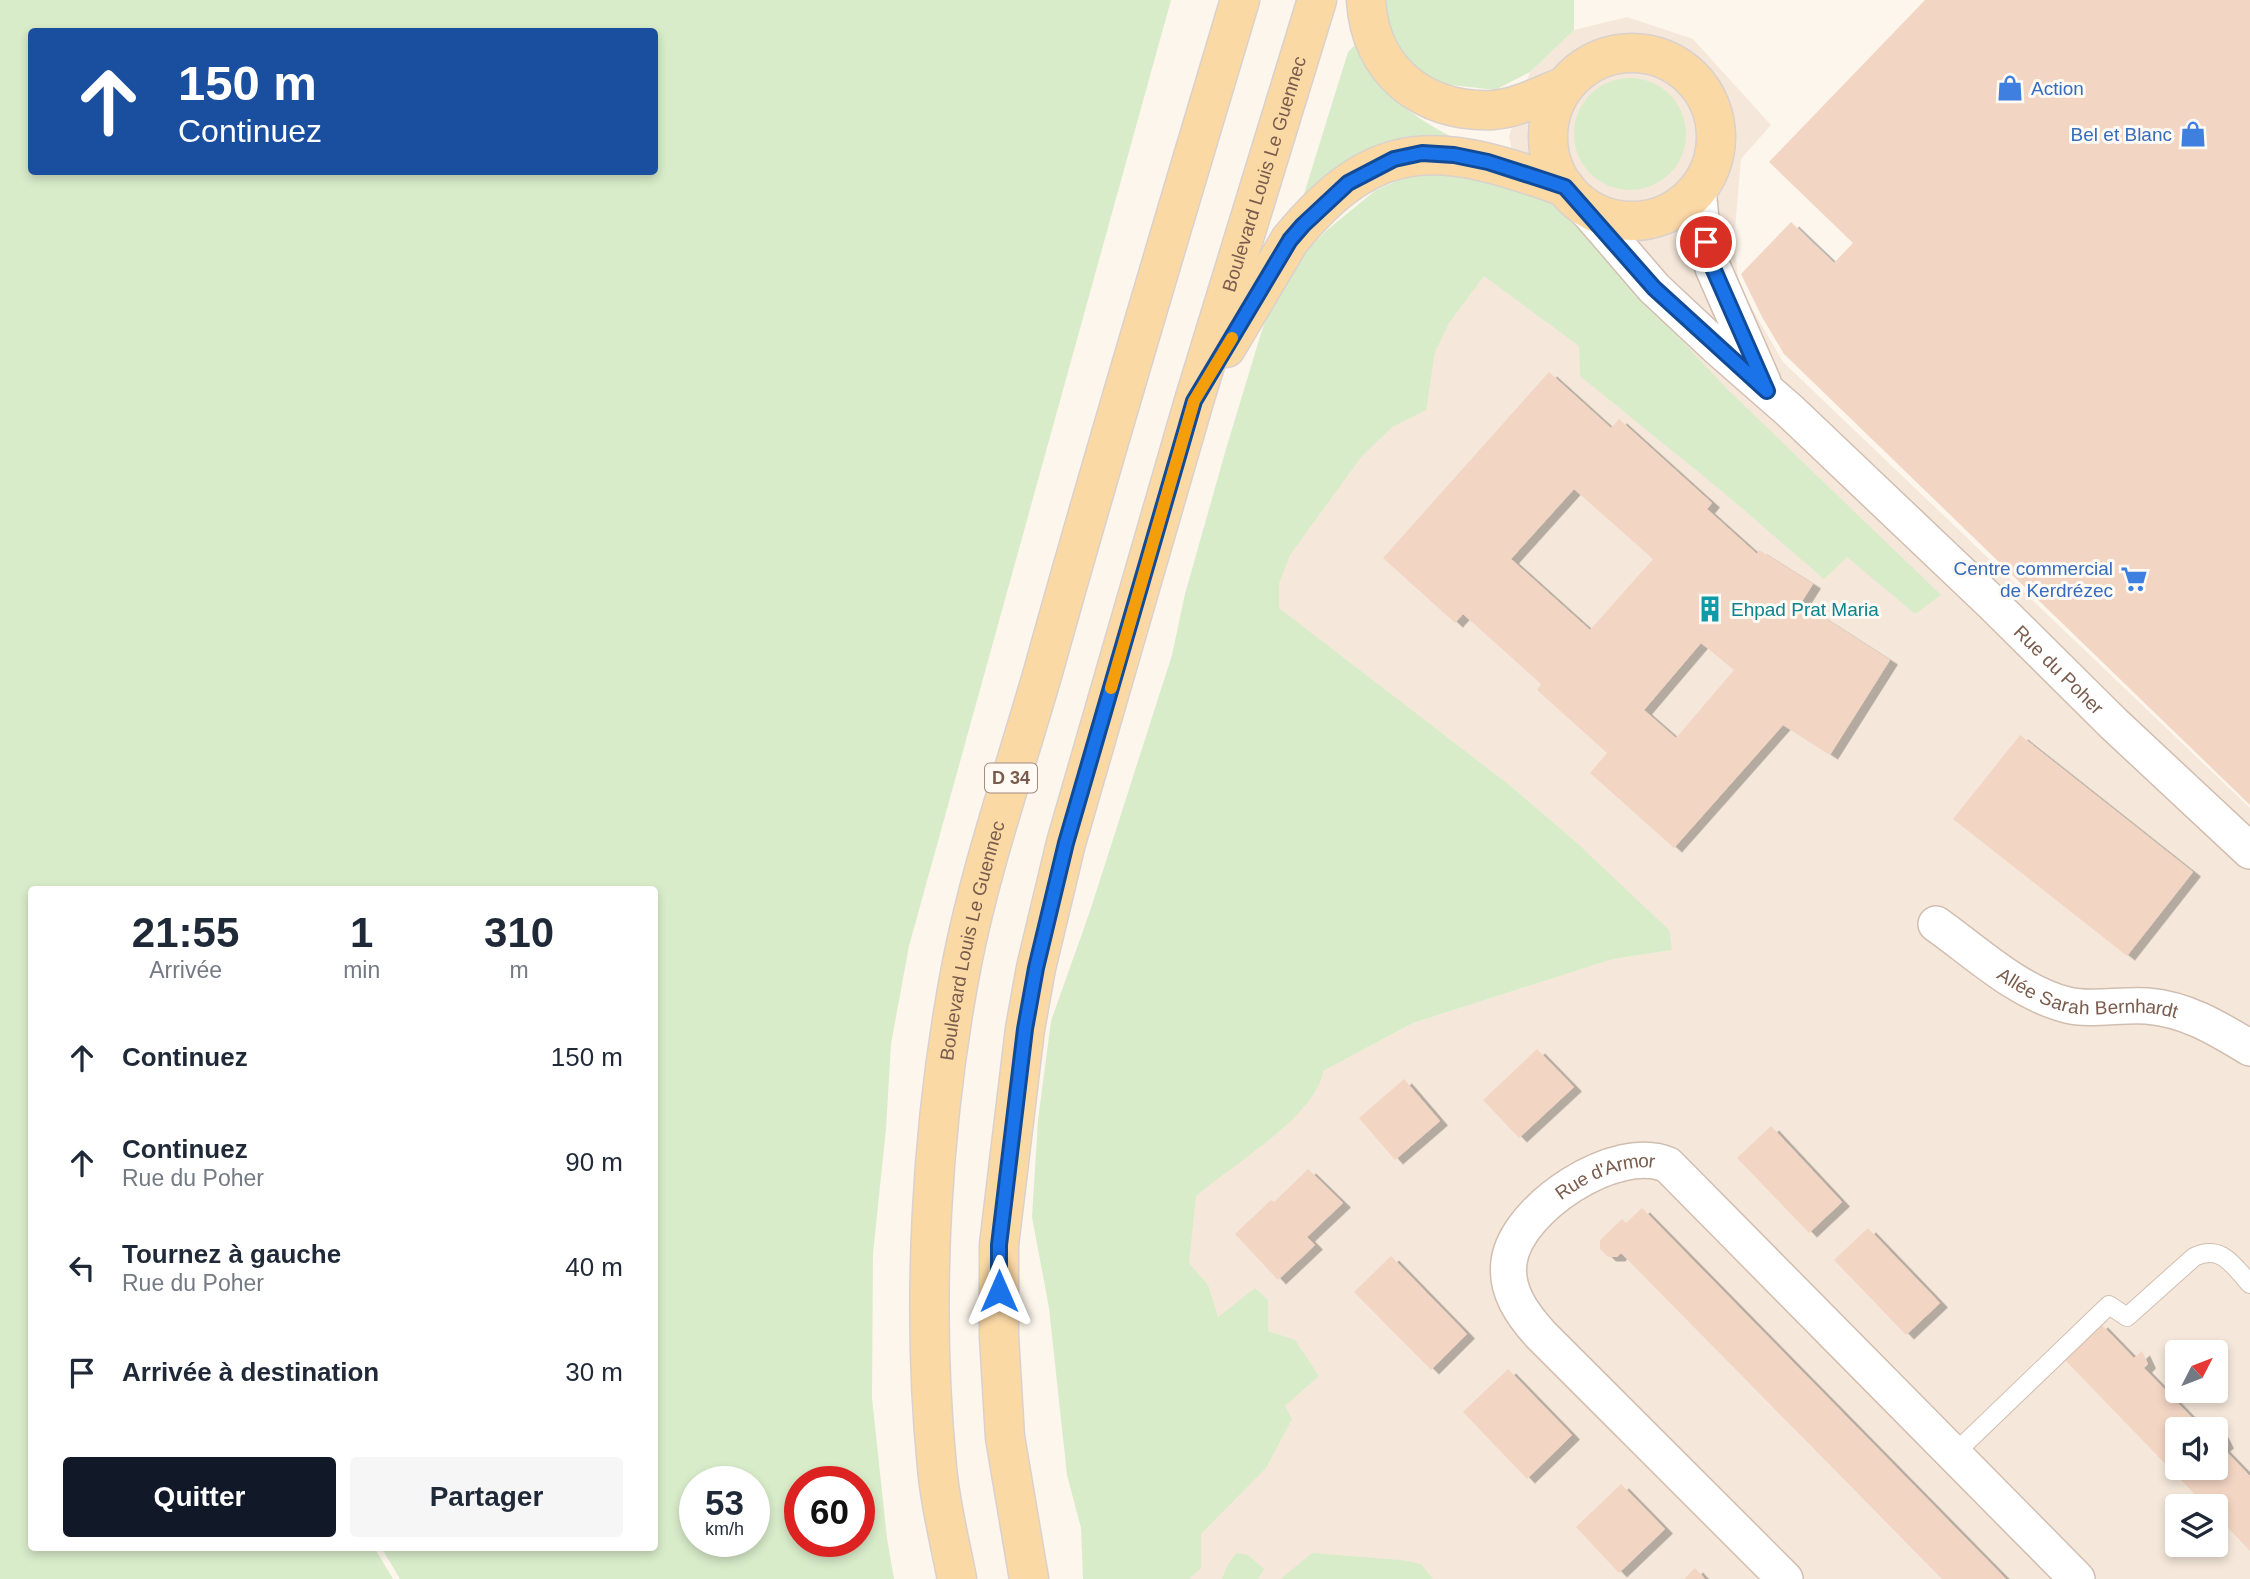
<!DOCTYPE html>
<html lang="fr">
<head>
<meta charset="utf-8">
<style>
  body { margin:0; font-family:Helvetica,sans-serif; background:#f6f6f7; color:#1f2937; height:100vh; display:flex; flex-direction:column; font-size:26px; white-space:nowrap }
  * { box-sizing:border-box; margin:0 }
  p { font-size:23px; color:#747a83 }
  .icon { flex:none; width:38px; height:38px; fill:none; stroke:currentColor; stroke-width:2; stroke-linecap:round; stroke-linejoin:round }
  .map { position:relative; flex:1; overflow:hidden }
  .panel { position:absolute; left:28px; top:886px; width:630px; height:665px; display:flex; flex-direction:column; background:#fff; border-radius:7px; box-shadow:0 4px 10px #0003 }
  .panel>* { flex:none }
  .top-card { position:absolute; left:28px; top:28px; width:630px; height:147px; border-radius:7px; box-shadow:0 4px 10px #0003; background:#1a4fa0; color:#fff; overflow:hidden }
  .needle { width:46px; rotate:48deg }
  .buttons { position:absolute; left:2165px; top:1340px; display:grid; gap:14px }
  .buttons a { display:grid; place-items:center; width:63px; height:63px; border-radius:7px; background:#fff; box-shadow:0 4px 10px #0003; font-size:35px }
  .speed { position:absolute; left:679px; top:1466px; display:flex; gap:14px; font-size:35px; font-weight:700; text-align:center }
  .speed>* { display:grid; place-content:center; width:91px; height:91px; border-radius:50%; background:#fff; box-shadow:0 4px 10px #0003; line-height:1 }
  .speed small { font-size:18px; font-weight:400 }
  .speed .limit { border:10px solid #d22; background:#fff; color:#111 }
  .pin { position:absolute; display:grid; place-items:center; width:60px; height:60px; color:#fff; margin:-30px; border:4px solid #fff; border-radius:50%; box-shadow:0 2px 7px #0007 }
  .me { position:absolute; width:77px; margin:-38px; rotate:0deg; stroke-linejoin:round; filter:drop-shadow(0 0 5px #0008) }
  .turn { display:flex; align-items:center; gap:24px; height:147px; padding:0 35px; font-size:32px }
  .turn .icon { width:91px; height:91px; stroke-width:2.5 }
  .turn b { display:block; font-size:49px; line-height:60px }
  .eta { display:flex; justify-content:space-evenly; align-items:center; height:119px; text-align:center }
  .eta b { font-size:42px; font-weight:700; line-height:49px }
  .primary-button { display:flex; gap:14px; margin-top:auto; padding:14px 35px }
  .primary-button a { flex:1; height:80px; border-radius:7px; background:#111827; color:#fff; font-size:28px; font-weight:700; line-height:80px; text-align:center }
  .primary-button a+a { background:#f6f6f7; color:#1f2937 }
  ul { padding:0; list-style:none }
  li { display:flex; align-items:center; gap:21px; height:105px; padding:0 35px }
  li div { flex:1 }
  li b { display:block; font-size:26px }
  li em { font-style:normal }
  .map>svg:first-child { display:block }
  .residential { fill:#f5e8da; fill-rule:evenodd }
  .green { fill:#d8ecc9; fill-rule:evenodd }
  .building { fill:#f3d5c3; fill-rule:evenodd; filter:url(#shadow) }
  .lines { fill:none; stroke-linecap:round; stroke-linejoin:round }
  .service-casing { stroke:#d1beb0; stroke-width:20 }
  .minor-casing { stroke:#d1beb0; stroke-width:38 }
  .primary-casing { stroke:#dad1cd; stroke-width:41 }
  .service { stroke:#fff; stroke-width:18 }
  .minor { stroke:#fff; stroke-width:35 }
  .primary { stroke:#fbd9a5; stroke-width:38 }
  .route-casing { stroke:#114b97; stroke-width:18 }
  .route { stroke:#1a73e8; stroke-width:12 }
  .slow { stroke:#f59e0b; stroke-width:12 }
  .labels { text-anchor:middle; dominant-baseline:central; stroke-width:6; stroke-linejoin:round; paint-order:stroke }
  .shield { fill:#fffaf3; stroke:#a28b7f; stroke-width:2 }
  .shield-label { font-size:18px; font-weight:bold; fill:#7a5c4d }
  .shop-label { font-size:19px; fill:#366cbe; stroke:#fffaf3; text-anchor:end }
  .street-label { font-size:19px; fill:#7a5c4d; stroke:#fffaf3 }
  .culture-label { font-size:19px; fill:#0d838f; stroke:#fffaf3; text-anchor:start }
</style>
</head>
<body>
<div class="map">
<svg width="2250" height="1579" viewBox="0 0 2250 1579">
  <defs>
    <filter id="shadow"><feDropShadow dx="8" dy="4.5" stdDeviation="0" flood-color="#0004"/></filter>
  </defs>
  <rect width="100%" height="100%" fill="#fdf6ec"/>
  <path class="residential" d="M 1627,17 L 1693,39 L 1771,125 L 1741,159 L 1734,241 L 1739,286 L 1783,362 L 2250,808 L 2250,1579 L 1133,1579 L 1144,1211 L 1300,1083 L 1413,1023 L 1613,959 L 1672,950 L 1576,842 L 1512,787 L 1262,596 L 1361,270 L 1526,219 L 1509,136 L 1530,72 L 1574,30 ZM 2177,1353 L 2216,1353 L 2216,1391 L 2177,1391 ZM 2177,1430 L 2216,1430 L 2216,1468 L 2177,1468 ZM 2177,1507 L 2216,1507 L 2216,1545 L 2177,1545 Z"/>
  <g class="green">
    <path d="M 0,0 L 1171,0 L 909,946 L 891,1044 L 886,1129 L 873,1253 L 872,1398 L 887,1538 L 894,1579 L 400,1579 L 381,1547 L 654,1547 L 654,889 L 32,889 L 32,1547 L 374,1547 L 393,1579 L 0,1579 ZM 32,32 L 654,32 L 654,172 L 32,172 ZM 754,1482 L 754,1542 L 695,1542 L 695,1482 ZM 859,1482 L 859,1542 L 800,1542 L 800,1482 Z"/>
    <polygon points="1383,0 1574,0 1574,30 1530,72 1495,90 1435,83 1404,61 1388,25"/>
    <path d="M 1355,45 C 1380,93 1404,111 1450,136 L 1425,138 L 1327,179 L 1304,194 L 1348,52 Z"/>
    <circle cx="1630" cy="134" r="56"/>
    <path d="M 1420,171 L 1536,190 L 1586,232 L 1645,301 L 1728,390 L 1941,595 L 1915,614 L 1847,557 L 1824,579 L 1723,492 L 1580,376 L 1579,346 L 1484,276 L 1449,323 L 1435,352 L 1426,410 L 1392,427 L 1362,456 L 1290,555 L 1279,584 L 1279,608 L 1512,787 L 1576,842 L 1669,930 L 1672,950 L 1613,959 L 1413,1023 L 1323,1071 C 1318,1115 1229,1167 1196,1196 L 1189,1263 L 1208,1285 L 1218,1317 L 1255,1288 L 1268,1300 L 1268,1331 L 1295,1340 L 1319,1376 L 1285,1406 L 1292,1419 L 1266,1468 L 1201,1534 L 1201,1568 L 1189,1579 L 1083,1579 L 1081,1528 L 1067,1475 L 1049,1308 L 1032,1217 L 1038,1120 L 1051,1021 L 1090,911 L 1172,655 L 1185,594 L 1226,449 L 1262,330 L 1285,272 L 1327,230 L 1376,190 Z"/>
    <polygon points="1236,1553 1248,1555 1264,1569 1258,1579 1222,1579 1227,1566"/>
    <polygon points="1312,1553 1401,1560 1421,1564 1433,1579 1281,1579"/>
  </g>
  <g class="building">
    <polygon points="1925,0 2250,0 2250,805 1784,354 1762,317 1741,274 1791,222 1834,263 1853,243 1769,162"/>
    <path d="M 1549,372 L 1611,428 L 1619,419 L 1712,503 L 1707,509 L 1757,554 L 1759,550 L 1813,584 L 1801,603 L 1890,660 L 1830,755 L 1783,725 L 1674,848 L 1590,773 L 1607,753 L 1537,690 L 1541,684 L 1463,614 L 1455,623 L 1383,558 ZM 1574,489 L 1653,559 L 1590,630 L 1511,559 ZM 1701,643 L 1734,670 L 1676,738 L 1644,710 Z"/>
    <polygon points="2020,735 2193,872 2127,956 1953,819"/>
    <polygon points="1537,1049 1574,1087 1519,1138 1483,1100"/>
    <polygon points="1404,1079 1440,1121 1395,1160 1359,1118"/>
    <polygon points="1771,1126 1842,1202 1809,1233 1737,1158"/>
    <polygon points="1308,1169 1343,1203 1307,1237 1315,1245 1278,1280 1235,1234 1271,1200 1274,1202"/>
    <polygon points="1642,1208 2006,1579 1942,1579 1621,1253 1617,1257 1608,1257 1600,1249 1600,1240 1622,1219 1626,1223"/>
    <polygon points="1868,1228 1940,1303 1906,1335 1834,1260"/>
    <polygon points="1391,1256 1467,1334 1431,1370 1354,1292"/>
    <polygon points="2100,1323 2134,1358 2142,1351 2148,1364 2144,1368 2204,1430 2177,1430 2177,1468 2216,1468 2216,1433 2219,1430 2226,1444 2222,1447 2250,1476 2250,1551 2216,1515 2216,1507 2207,1507 2063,1358"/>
    <polygon points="1508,1369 1572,1435 1527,1479 1463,1412"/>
    <polygon points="1621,1484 1665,1529 1619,1573 1576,1527"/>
    <polygon points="1695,1568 1705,1579 1684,1579"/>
  </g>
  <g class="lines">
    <g class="service-casing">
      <path id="service" d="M 1954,1454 L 2109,1305 L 2127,1317 L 2194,1257 C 2221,1244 2233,1265 2250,1284"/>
    </g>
    <g class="minor-casing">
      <g id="minor">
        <polyline points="1698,189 1702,230 1713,268 1763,382"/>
        <path id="s1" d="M 1580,202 L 1654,288 L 1717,347 L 1790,411 L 1992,603 L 2114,724 L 2250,851"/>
        <path id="s2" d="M 1936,924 C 1977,953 2017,992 2067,1005 C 2090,1011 2122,1004 2147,1006 C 2186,1009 2217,1028 2250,1048"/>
        <path id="s3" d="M 1785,1579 L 1540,1334 C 1523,1315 1505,1291 1509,1262 C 1516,1208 1617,1142 1668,1165 L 2077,1579"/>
      </g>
    </g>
    <g class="primary-casing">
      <g id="primary">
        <path d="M 1366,0 C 1370,71 1423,113 1493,110 C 1518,108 1542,95 1565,86"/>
        <circle cx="1632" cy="137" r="84"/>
        <path d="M 1226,348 L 1290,240 C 1379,130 1444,144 1565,187"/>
        <path id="s4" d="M 957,1579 C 950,1542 940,1504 937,1467 C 921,1304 931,1123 962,963 C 982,862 1017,764 1045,665 C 1107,442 1174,221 1240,0"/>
        <path id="s5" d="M 1029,1579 L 1005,1437 L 999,1336 L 999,1245 L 1025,1029 L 1036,968 L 1066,843 L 1194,401 L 1317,0"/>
      </g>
    </g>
    <use href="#service" class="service"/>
    <use href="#minor" class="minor"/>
    <use href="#primary" class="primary"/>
  </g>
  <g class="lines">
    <g class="route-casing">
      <polyline id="route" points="999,1291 999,1245 1025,1029 1036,968 1066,843 1194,401 1290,240 1303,225 1348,183 1394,159 1422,153 1454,155 1488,162 1544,180 1565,187 1654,288 1767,391 1713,268 1706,242"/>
    </g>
    <use href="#route" class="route"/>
    <polyline class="slow" points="1111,688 1194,401 1232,338"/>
  </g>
  <defs>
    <g id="shop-bare" transform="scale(2.1)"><path d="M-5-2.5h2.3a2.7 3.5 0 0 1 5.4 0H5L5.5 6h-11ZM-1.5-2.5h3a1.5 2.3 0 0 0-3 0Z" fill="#3f7fe0" stroke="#fffaf3" stroke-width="2.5" paint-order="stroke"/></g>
    <g id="supermarket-bare" transform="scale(2.1)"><path d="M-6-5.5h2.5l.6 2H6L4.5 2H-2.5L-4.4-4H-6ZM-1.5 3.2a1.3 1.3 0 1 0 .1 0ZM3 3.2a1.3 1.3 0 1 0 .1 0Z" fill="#3f7fe0" stroke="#fffaf3" stroke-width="2.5" paint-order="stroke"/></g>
    <g id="building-bare" transform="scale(2.1)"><path d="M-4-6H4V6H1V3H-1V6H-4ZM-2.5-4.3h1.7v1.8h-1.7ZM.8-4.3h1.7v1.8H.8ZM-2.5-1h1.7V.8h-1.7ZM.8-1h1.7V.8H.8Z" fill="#0f9aa8" stroke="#fffaf3" stroke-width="2.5" paint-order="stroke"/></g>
  </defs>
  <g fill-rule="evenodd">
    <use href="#shop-bare" x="2010" y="88"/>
    <use href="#shop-bare" x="2193" y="134"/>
    <use href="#supermarket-bare" x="2134" y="579"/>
    <use href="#building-bare" x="1710" y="609"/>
  </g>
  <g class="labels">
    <rect class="shield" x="985" y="763.5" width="52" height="29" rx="5"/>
    <g class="shield-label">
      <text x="1011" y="778">D 34</text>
    </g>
    <g class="shop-label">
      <text x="2031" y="88" text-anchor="start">Action</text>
      <text x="2172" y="134">Bel et Blanc</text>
      <text x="2113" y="568">Centre commercial<tspan x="2113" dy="22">de Kerdrézec</tspan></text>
    </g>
    <g class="street-label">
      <text stroke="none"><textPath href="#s5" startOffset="1442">Boulevard Louis Le Guennec</textPath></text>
      <text stroke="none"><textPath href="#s1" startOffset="670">Rue du Poher</textPath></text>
      <text stroke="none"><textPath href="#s4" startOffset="644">Boulevard Louis Le Guennec</textPath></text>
      <text stroke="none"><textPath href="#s2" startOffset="173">Allée Sarah Bernhardt</textPath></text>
      <text stroke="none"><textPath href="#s3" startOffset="565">Rue d'Armor</textPath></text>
    </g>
    <g class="culture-label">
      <text x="1731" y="609">Ehpad Prat Maria</text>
    </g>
  </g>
</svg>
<div class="buttons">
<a><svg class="needle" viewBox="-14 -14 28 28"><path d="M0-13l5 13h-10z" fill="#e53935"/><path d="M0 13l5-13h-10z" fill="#747a83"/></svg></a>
<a><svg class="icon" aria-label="sound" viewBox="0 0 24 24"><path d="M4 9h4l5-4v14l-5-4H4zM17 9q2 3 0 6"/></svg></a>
<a><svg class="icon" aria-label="layers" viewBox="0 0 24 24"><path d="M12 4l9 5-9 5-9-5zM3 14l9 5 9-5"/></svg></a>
</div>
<div class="speed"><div>53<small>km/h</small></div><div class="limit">60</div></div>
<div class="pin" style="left:1706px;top:242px;background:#d93025"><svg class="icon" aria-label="arrive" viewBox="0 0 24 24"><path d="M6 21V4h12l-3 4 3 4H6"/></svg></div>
<svg class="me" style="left:999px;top:1291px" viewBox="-20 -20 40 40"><path d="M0-17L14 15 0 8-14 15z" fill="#1a73e8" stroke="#fff" stroke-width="4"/></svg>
<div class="top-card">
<div class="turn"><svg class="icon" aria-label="ahead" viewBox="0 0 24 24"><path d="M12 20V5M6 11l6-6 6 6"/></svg><div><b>150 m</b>Continuez</div></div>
</div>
<section class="panel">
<div class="eta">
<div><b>21:55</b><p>Arrivée</p></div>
<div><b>1</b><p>min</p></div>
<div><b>310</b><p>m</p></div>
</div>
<ul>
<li><svg class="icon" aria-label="ahead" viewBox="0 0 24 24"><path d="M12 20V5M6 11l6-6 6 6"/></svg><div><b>Continuez</b></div><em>150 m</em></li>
<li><svg class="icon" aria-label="ahead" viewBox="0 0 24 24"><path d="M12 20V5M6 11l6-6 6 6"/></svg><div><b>Continuez</b><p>Rue du Poher</p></div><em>90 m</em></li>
<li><svg class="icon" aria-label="left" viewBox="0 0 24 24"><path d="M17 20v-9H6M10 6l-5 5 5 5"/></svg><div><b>Tournez à gauche</b><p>Rue du Poher</p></div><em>40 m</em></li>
<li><svg class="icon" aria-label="arrive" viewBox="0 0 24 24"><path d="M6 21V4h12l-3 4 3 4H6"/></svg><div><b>Arrivée à destination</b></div><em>30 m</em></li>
</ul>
<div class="primary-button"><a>Quitter</a><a>Partager</a></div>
</section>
</div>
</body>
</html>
